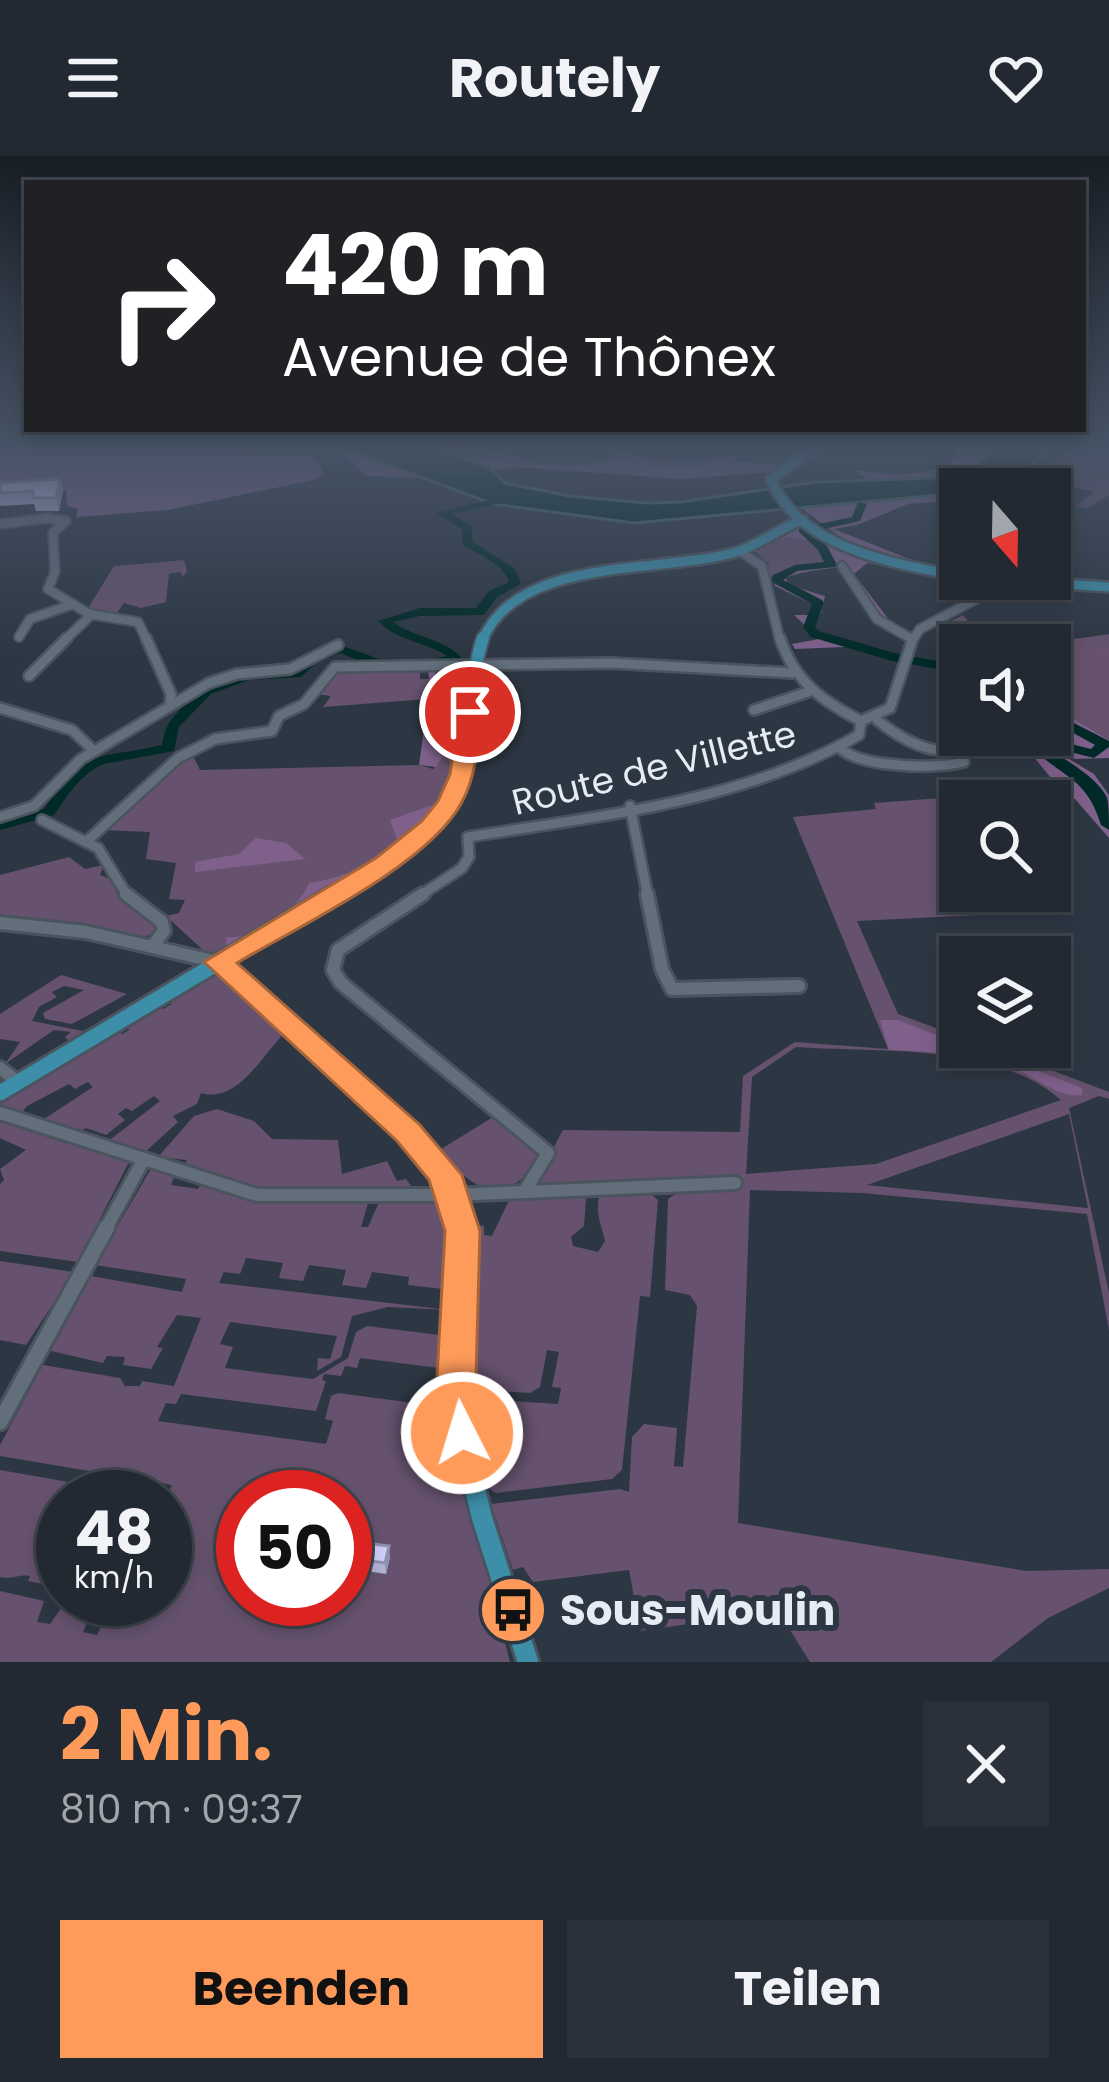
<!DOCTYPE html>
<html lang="de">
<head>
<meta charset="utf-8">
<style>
  body { margin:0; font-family:Poppins,sans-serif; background:#2a313a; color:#f1f3f6; height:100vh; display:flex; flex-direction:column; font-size:45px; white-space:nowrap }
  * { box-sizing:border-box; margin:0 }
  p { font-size:39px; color:#a2a6ac }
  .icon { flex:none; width:66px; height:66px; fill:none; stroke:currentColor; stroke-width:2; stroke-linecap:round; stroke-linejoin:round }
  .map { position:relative; height:1506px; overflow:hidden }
  .side { display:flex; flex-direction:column; background:#222932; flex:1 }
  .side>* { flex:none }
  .top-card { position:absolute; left:24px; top:24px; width:1062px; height:252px; border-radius:0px; box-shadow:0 6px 18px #0003,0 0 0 3px #3f454d; background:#202124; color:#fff; overflow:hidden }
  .needle { width:78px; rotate:160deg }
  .fabs { position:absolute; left:939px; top:312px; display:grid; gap:24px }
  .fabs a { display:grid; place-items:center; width:132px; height:132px; border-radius:0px; background:#222932; box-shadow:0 6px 18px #0003,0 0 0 3px #3f454d; font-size:60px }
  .speed { position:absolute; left:36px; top:1314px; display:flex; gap:24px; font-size:60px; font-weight:700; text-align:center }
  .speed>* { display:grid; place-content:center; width:156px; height:156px; border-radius:50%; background:#222932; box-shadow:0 6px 18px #0003,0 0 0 3px #3f454d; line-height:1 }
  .speed small { font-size:30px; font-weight:400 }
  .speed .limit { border:18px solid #d22; background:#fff; color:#111 }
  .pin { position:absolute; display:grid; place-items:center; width:102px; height:102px; color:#fff; margin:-51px; border:6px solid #fff; border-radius:50%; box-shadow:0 3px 12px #0007 }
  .me { position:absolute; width:132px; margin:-66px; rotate:355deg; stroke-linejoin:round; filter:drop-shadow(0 0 9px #0008) }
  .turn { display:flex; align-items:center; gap:42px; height:252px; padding:0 60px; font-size:54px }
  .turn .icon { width:156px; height:156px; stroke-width:2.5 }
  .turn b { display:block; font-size:84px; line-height:102px }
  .round { display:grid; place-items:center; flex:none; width:126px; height:126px; border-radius:0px; background:#2a313a }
  .overview { display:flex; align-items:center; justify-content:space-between; height:204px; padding:0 60px }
  h1 { font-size:72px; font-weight:700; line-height:90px; color:#ff9b5a }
  .action { display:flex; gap:24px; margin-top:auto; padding:24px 60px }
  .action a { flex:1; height:138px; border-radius:0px; background:#ff9b5a; color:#111; font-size:48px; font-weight:700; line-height:138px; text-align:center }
  .action a+a { background:#2a313a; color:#f1f3f6 }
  header { display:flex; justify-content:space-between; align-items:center; height:156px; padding:0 60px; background:#222932; font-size:54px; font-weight:700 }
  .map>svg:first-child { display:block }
  .green { fill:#66526e; fill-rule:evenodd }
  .forest { fill:#7f608b }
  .water { fill:#002a28; stroke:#456465; stroke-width:3 }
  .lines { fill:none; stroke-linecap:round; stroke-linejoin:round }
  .river { fill:#002a28; fill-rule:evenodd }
  .minor-far3-casing { stroke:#4b545e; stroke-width:12 }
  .minor-far2-casing { stroke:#4b545e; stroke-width:14 }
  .minor-far1-casing { stroke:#4b545e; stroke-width:18 }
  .minor-casing { stroke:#4b545e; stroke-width:21 }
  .major-far3-casing { stroke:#4b545e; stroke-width:14 }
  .major-far2-casing { stroke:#4b545e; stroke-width:16 }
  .major-far1-casing { stroke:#4b545e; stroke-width:21 }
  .major-casing { stroke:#4b545e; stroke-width:26 }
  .minor-far3 { stroke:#636e7b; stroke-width:8 }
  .minor-far2 { stroke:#636e7b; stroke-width:9 }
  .minor-far1 { stroke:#636e7b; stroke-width:12 }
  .minor { stroke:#636e7b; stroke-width:15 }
  .major-far3 { stroke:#3c8ea9; stroke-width:9 }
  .major-far2 { stroke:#3c8ea9; stroke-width:12 }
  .major-far1 { stroke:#3c8ea9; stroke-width:15 }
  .major { stroke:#3c8ea9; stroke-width:20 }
  .wall { fill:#b3b3d8 }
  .shaded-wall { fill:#9292b0 }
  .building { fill:#d0d0fb; stroke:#9292b0; stroke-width:3 }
  .route { fill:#ff9b5a; stroke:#a6653a; stroke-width:3 }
  .labels { text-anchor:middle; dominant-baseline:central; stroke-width:12; stroke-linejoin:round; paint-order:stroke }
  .street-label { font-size:36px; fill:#e5ecf3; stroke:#2d3743 }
  .near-poi-label { font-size:42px; font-weight:bold; fill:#e5ecf3; stroke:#2d3743; text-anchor:start }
</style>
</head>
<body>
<header><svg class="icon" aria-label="menu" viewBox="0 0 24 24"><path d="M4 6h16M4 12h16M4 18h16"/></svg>Routely<svg class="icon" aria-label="heart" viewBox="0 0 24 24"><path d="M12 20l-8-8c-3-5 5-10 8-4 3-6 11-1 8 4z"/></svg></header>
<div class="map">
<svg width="1109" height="1506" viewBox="0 0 1109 1506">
  <rect width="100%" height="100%" fill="#2d3743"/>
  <g class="green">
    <path d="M 450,288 C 479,288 500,297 528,305 C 556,313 588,308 617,301 L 596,288 L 648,303 L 700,304 L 708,310 L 660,313 L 623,303 L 582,311 L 517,308 L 469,300 Z"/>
    <polygon points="1074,288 1109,288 1109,339 1086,353 1075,350 1094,336 1038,323 1005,333 1049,312"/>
    <polygon points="779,380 811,385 829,407 773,419 770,424 768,407 754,395"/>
    <polygon points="184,404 187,415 183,421 180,416 169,418 166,446 141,452 124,447 116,458 87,454 114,410"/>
    <path d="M 963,459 L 972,470 L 1002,471 L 1000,482 L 1007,489 L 960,489 L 960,499 C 945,494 940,488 937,472 Z"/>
    <polygon points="1109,478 1109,584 1050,548 1050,489 1032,489"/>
    <polygon points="333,513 420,515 420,523 430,523 428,543 323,551 331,540 315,538"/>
    <polygon points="459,595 447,639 400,690 217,798 203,794 166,760 179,757 185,744 169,743 176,707 146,703 150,676 102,674 192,598 200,614 419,609 433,613 446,596"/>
    <path d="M 1060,633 L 1068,643 L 960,645 L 960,735 L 1008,735 L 1020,757 L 857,765 L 898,858 L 960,881 L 960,891 L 990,891 L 1109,936 L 1109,943 L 1099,940 L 1069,952 L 1109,1137 L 1109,1174 L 1087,1058 L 862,1037 L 750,1034 L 738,1367 L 1027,1415 L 1109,1413 L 1109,1432 L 1048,1462 L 991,1506 L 810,1506 L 778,1455 L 640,1475 L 629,1414 L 533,1426 L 523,1411 L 513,1414 L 491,1348 L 620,1333 L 629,1336 L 632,1281 L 644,1268 L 677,1272 L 674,1310 L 683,1311 L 697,1150 L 690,1139 L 665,1134 L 668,1043 L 678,1036 L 731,1036 L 736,1025 L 540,1027 L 538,1021 L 563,974 L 740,976 L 743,920 L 795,886 L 888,893 L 793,661 L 876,653 L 874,647 ZM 796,891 C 881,897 994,886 1061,944 L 876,1008 L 746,1018 L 752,921 ZM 1069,958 L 1088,1052 L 867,1029 Z"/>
    <polygon points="69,701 85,713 104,709 100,719 111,723 119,742 156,768 156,776 142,782 0,762 0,719"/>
    <path d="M 215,817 L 245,839 L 283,878 C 259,905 236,947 201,937 L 197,948 L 173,960 L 178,966 L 144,997 L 107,986 L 160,945 L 154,940 L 132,955 L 126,952 L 118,958 L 125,964 L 106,979 L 86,972 L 78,977 L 41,965 L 93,931 L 88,926 L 75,933 L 69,928 L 27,950 L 20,959 L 0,952 L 0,946 L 117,874 L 122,878 L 129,874 L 128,868 L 157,850 L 163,853 L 172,848 L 168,844 Z"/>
    <polygon points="61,819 127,838 72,868 45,863 43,857 84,834 64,830 52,836 57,841 39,851 32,865 88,876 32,910 69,885 65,881 71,876 54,874 5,908 20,886 0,883 0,858"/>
    <polygon points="217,953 254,965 272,983 338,984 342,1018 387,1005 397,1025 406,1023 411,1030 408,1034 263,1035 183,1011 187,1004 158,1001 194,960"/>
    <path d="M 493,961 L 537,998 C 532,1024 502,1042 476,1028 C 462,1020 450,1005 438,995 Z"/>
    <polygon points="0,963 130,1004 78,1106 0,1095 0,1028 4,1024 0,1013 26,994 0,982"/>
    <path d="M 152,1011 L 175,1018 L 171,1029 L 198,1033 L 202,1027 L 302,1047 L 369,1044 L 361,1071 L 368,1071 L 380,1044 L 432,1046 L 446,1054 L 453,1079 L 452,1134 L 408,1129 L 409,1121 L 372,1116 L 366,1132 L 342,1129 L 346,1114 L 309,1109 L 303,1125 L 279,1122 L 283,1107 L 246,1102 L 240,1118 L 224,1116 L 219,1127 L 449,1154 L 388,1151 L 352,1160 L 341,1201 L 317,1215 L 318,1202 L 330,1203 L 337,1180 L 230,1166 L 220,1188 L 233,1191 L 225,1212 L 313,1223 L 348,1202 L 356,1176 L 367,1170 L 448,1180 L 448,1209 L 439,1212 L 360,1202 L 357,1212 L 345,1210 L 341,1220 L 324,1218 L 322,1224 L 326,1225 L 316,1255 L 181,1238 L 176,1248 L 166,1247 L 158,1265 L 326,1288 L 333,1265 L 325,1263 L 331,1240 L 338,1237 L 414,1247 L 428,1262 L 448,1264 L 510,1506 L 0,1506 L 0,1435 L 44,1445 L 37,1466 L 50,1468 L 64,1448 L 91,1457 L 83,1476 L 97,1479 L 105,1463 L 115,1465 L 122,1443 L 165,1443 L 165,1343 L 172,1329 L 0,1300 L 0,1289 L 43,1209 L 120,1222 L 125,1230 L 140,1230 L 142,1225 L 174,1230 L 201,1162 L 177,1159 L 157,1191 L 163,1192 L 151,1213 L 123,1209 L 125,1201 L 107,1200 L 103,1207 L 51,1195 L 91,1120 L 182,1136 L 186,1123 L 95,1109 ZM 243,1341 L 345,1341 L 345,1443 L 243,1443 Z"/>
    <path d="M 608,1035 L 648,1036 L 658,1044 L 650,1141 L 640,1140 L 622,1314 L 612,1323 L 496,1337 L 486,1331 L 469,1242 L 558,1248 L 561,1232 L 552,1231 L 559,1196 L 547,1194 L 540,1231 L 530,1237 L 476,1234 L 467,1224 L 473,1068 L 484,1070 L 484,1079 L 492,1080 L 511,1040 L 580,1037 L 586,1042 L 584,1070 L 571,1081 L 573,1090 L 598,1096 L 605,1085 C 601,1067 596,1061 599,1040 Z"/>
    <polygon points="0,1105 74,1116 26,1189 0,1184"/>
    <path d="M 0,1314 L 154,1341 L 63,1341 L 63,1432 L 28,1425 L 30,1420 C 19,1418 11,1424 0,1421 Z"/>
  </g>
  <g class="forest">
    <path d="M 0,288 L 333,288 L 428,322 L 366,320 C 349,300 338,295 313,300 L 324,318 L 313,324 L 168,354 L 76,361 L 78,353 L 67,350 L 66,334 L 0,337 Z"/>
    <polygon points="426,288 450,288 469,300 517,308 582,311 623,303 660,313 705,310 702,306 735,299 739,300 734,305 783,310 775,316 681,323 518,311 491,314"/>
    <path d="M 958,288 L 1000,288 C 974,333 901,324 856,324 L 865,322 L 854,314 C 888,318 931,325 958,300 Z"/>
    <polygon points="960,337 960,344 908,348 857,369 834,373 929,411 844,384 801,352"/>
    <path d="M 800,370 L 880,408 L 917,416 L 867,407 L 854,418 L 896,473 L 881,463 L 845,410 C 828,413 800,415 786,422 L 788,429 L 825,440 L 821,457 L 808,468 L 826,481 L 868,490 L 795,493 L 792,488 L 819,483 L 794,459 L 810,459 L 814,449 L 775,430 L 773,419 L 828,407 L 811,385 L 779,380 Z"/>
    <polygon points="435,513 440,547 435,584 442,595 459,595 446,596 436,611 419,609 430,530 428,514"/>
    <polygon points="1050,548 1109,584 1109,602 1069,603 1094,618 1109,639 1109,682 1075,643 1068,643 1029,595 1073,578 1050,562"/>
    <path d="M 443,645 L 383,702 L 227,795 L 226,781 C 252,785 300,752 309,727 C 344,722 372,709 397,683 L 390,664 Z"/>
    <polygon points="256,682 286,687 305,703 195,716 195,706 239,698"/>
    <path d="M 898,864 C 959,889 1020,907 1082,932 L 1082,939 C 1057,943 1028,915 1003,908 C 966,896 928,896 889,894 L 880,864 Z"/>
  </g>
  <polygon class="water" points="333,288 426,288 488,311 505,327 570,340 646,347 681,346 816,326 934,322 977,310 1000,288 1041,288 1046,294 1024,318 960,337 634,367 493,348"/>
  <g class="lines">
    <g class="river">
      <path d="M 512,339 L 516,340 L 516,344 L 451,358 L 471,370 L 473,386 L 515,413 L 521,427 L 519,429 L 497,441 L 484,459 L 420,460 L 393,466 C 415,482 443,482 462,502 L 456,506 L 428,510 L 428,504 L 447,500 C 424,485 397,485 378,465 L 420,452 L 476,452 L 489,435 L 509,426 C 503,407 479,399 463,389 L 462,373 L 436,357 Z"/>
      <polygon points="858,346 867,348 860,365 811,376 827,390 837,409 835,411 797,415 783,424 822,444 824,447 815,471 819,475 894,497 960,509 960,517 892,505 811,481 803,471 812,448 772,426 773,419 795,409 824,406 818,394 799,376 799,372 852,361"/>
      <path d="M 340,489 L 379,503 L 395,503 L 401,507 C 382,517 360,505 340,497 L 315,508 L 301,521 L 249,524 L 211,538 L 179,571 L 174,595 L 104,608 C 80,618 68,639 54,659 L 0,674 L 0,664 L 44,653 C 86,590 96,604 162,589 C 166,567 170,564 185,549 C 215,518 252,516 292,514 L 305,502 Z"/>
      <path d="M 1050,555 L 1109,585 L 1109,591 L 1094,602 L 1054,592 L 1051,595 C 1068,605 1099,623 1107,642 C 1109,650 1109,664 1109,674 L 1101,669 C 1087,624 1067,623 1035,595 L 1051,583 L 1091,593 L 1095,589 L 1050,564 Z"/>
    </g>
    <g class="minor-far3-casing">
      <g id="minor-far3">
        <polyline points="0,368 48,362 66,365 53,377 55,416 48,433 89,458 138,466 147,485"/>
        <polyline points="740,395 762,410 780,485"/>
        <polyline points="842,410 877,463 910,482"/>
        <polyline points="19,481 30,463 73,448"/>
        <polyline points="64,485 92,458"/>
        <polyline points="912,485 920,473 1012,424"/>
      </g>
    </g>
    <g class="minor-far2-casing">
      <g id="minor-far2">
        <polyline points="146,482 171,538 170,549"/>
        <path d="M 780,482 C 794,525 822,545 861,565"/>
        <polyline points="29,520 67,482"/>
        <polyline points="0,552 72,574 94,595"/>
        <polyline points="754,554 808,536"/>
        <path d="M 877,564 C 935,610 956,594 1022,579"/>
        <polyline points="861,565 890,552 913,482"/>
        <path d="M 841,593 C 864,612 936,613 964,606"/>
        <polyline points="630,650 648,741"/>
        <polyline points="0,661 34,650 81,603 209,527 237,518 290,513 338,489"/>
        <polyline points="42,664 98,692 128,741"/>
        <polyline points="86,686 178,602 215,583 272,575 279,560 304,548 335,511 611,507 793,517"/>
        <path d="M 418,741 L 462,712 L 469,701 L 468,681 C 598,660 743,646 859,579 L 861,565"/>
      </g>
    </g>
    <g class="minor-far1-casing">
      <g id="minor-far1">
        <polyline points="126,738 162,766 164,775 153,789"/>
        <polyline points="423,738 338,794 333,814 341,827 548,997 526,1033"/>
        <polyline points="647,738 662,813 672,833 799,830"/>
        <polyline points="0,767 86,776 218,806"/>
        <polyline points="0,912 18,926"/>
        <polyline points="0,957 257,1039 454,1039 735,1027"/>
        <polyline points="105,1074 144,1003"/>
      </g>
    </g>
    <g class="minor-casing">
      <polyline id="minor" points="0,1266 107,1071"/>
    </g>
    <g class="major-far3-casing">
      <g id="major-far3">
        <path d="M 821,288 L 771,323 C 798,392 895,408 960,420"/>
        <polyline points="992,423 1109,431"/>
        <path d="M 482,485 C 518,399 661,418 736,396 C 760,389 779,372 803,364"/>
      </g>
    </g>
    <g class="major-far2-casing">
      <path id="major-far2" d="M 328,741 C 402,697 454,668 468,576 C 472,545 473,512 483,482"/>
    </g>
    <g class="major-far1-casing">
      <g id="major-far1">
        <polyline points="218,806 428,997 445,1019 462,1074"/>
        <polyline points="0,937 333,738"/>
      </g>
    </g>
    <g class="major-casing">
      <polyline id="major" points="461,1071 461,1275 482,1362 528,1506"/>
    </g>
    <use href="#minor-far3" class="minor-far3"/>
    <use href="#minor-far2" class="minor-far2"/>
    <use href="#minor-far1" class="minor-far1"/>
    <use href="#minor" class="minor"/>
    <use href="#major-far3" class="major-far3"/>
    <use href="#major-far2" class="major-far2"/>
    <use href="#major-far1" class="major-far1"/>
    <use href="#major" class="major"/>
  </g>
  <g class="wall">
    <polygon points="60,323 63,335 59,355 36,355 34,348 0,350 0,327"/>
    <polygon points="345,1400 390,1401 386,1418 347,1412"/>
  </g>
  <g class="shaded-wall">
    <polygon points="60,323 63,335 59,355 56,342"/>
    <polygon points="389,1390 390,1401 386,1418 385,1407"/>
  </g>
  <g class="building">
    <polygon points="60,323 56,342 33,342 33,335 0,337 0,327"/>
    <polygon points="348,1385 389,1390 385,1407 345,1401"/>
  </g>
  <linearGradient id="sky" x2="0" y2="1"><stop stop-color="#191e25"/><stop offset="0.58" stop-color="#465366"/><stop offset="1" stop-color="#465366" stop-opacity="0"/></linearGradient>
  <rect width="1109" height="498" fill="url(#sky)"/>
  <path class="route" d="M 470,549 L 481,556 C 478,586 477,618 462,646 C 429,709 299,770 237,807 L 420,969 L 462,1019 L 480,1075 L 476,1221 L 482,1277 L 476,1290 L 462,1295 L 448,1290 L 442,1277 L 437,1221 L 445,1075 L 429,1024 L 397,985 L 204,806 L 376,702 L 422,665 L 438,645 L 450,618 L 459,556 Z"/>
  <defs>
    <g id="bus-disc" transform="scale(3.45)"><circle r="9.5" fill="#ff9b5a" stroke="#2d3743"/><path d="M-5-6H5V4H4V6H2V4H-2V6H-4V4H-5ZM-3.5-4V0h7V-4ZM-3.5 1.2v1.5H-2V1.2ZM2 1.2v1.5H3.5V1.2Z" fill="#111"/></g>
  </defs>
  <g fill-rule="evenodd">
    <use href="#bus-disc" x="513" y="1454"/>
  </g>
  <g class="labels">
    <g class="street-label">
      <text transform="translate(654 612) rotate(-14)">Route de Villette</text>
    </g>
    <g class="near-poi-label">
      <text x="560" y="1454">Sous-Moulin</text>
    </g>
  </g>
</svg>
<div class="fabs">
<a><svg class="needle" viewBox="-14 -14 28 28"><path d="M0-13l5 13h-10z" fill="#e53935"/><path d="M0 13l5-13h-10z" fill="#a2a6ac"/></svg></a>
<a><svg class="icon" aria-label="sound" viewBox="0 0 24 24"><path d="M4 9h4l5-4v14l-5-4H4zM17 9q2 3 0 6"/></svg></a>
<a><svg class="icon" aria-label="search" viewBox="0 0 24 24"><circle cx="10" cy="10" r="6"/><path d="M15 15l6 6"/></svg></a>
<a><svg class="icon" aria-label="layers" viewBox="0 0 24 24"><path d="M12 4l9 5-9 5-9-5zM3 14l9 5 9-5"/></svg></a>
</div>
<div class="speed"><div>48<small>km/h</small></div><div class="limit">50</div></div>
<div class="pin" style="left:470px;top:556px;background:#d93025"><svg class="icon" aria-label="arrive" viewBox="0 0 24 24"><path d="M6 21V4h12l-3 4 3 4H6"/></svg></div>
<svg class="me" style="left:462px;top:1277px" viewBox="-20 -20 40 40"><circle r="17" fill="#ff9b5a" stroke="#fff" stroke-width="3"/><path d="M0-11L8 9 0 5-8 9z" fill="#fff"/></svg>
<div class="top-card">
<div class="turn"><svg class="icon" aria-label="right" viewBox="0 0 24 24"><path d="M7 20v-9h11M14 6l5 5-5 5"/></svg><div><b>420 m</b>Avenue de Thônex</div></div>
</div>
</div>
<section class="side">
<div class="overview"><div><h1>2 Min.</h1><p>810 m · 09:37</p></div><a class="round"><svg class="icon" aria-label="close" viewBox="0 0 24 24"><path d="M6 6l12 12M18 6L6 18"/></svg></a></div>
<div class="action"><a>Beenden</a><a>Teilen</a></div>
</section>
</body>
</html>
